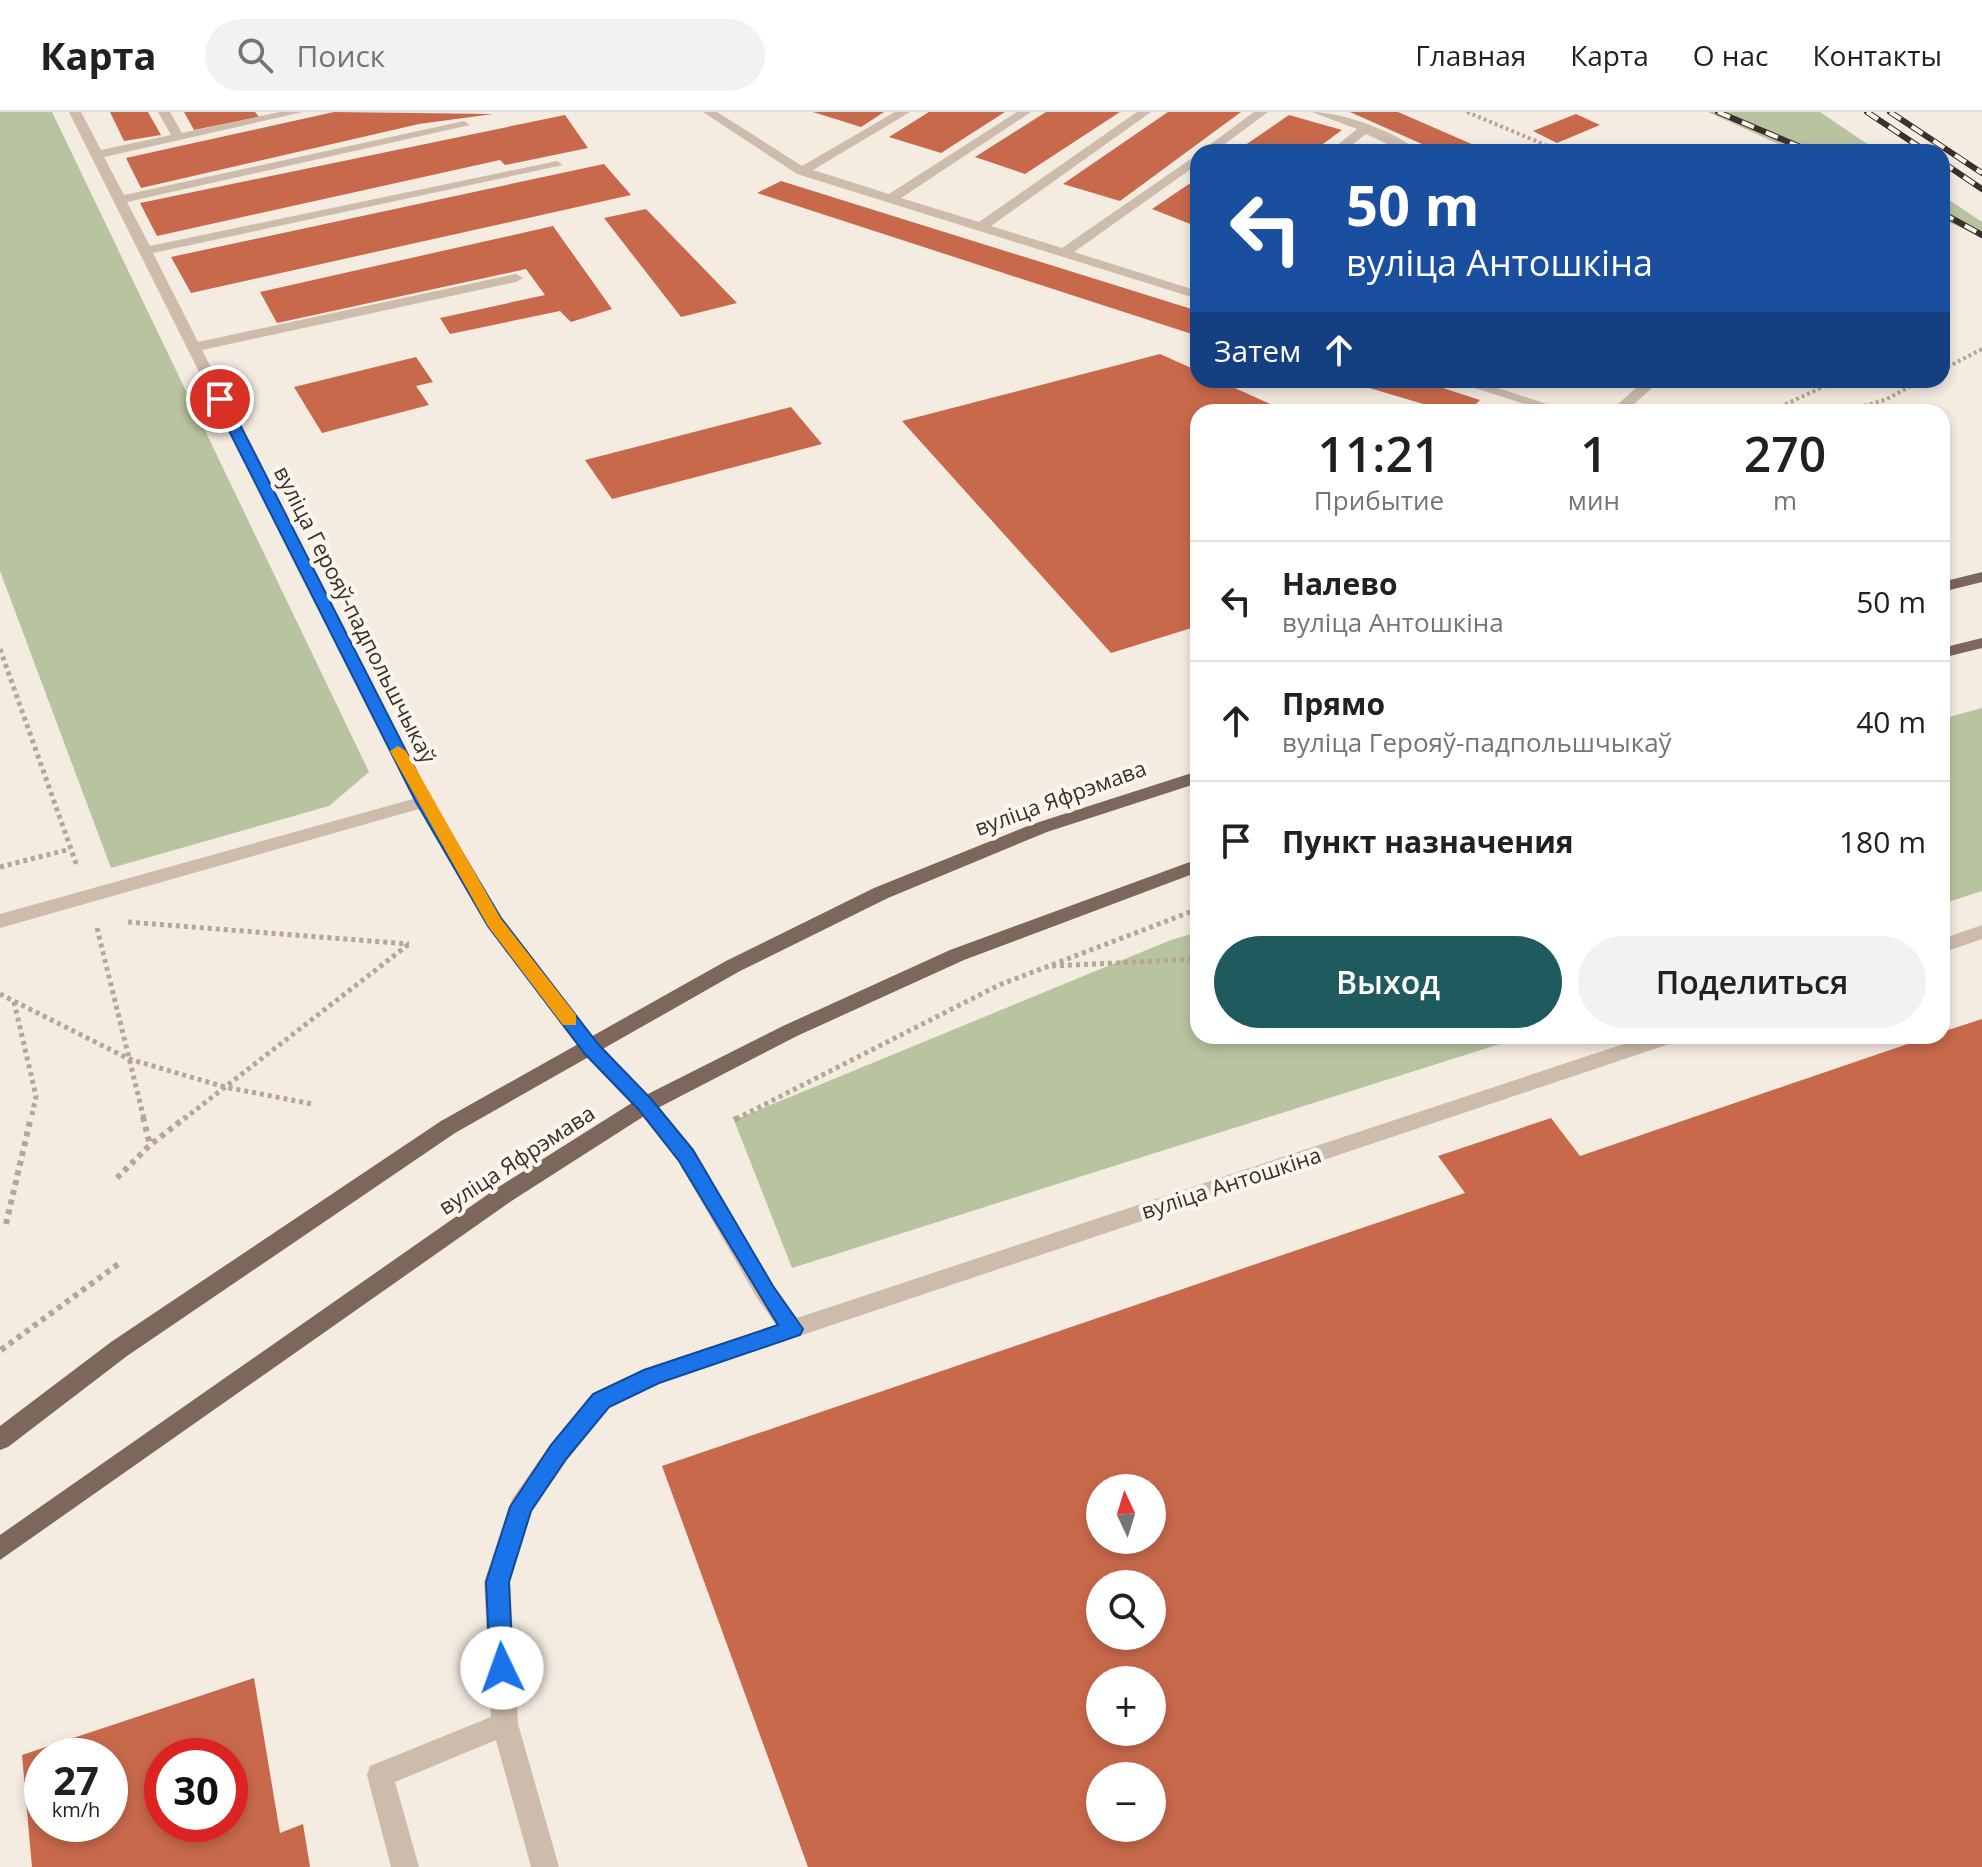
<!DOCTYPE html>
<html lang="ru">
<head>
<meta charset="utf-8">
<style>
  body { margin:0; font-family:"Open Sans",sans-serif; background:#f2f2f2; color:#202124; height:100vh; display:flex; flex-direction:column; font-size:30px; white-space:nowrap }
  * { box-sizing:border-box; margin:0 }
  p { font-size:26px; color:#757577 }
  .icon { flex:none; width:44px; height:44px; fill:none; stroke:currentColor; stroke-width:2; stroke-linecap:round; stroke-linejoin:round }
  .map { position:relative; flex:1; overflow:hidden }
  .sheet { position:absolute; left:1190px; top:292px; width:760px; height:640px; display:flex; flex-direction:column; background:#fff; border-radius:24px; box-shadow:0 4px 12px #0003 }
  .sheet>* { flex:none }
  .guide { position:absolute; left:1190px; top:32px; width:760px; height:244px; border-radius:24px; box-shadow:0 4px 12px #0003; background:#1a4fa0; color:#fff; overflow:hidden }
  .needle { width:52px; rotate:356deg }
  .buttons { position:absolute; left:1086px; top:1362px; display:grid; gap:16px }
  .buttons a { display:grid; place-items:center; width:80px; height:80px; border-radius:50%; background:#fff; box-shadow:0 4px 12px #0003; font-size:40px }
  .speed { position:absolute; left:24px; top:1626px; display:flex; gap:16px; font-size:40px; font-weight:700; text-align:center }
  .speed>* { display:grid; place-content:center; width:104px; height:104px; border-radius:50%; background:#fff; box-shadow:0 4px 12px #0003; line-height:1 }
  .speed small { font-size:20px; font-weight:400 }
  .speed .limit { border:12px solid #d22; background:#fff; color:#111 }
  .pin { position:absolute; display:grid; place-items:center; width:68px; height:68px; color:#fff; margin:-34px; border:4px solid #fff; border-radius:50%; box-shadow:0 2px 8px #0007 }
  .me { position:absolute; width:88px; margin:-44px; rotate:357deg; stroke-linejoin:round; filter:drop-shadow(0 0 6px #0008) }
  .turn { display:flex; align-items:center; gap:28px; height:168px; padding:0 24px; font-size:36px }
  .turn .icon { width:104px; height:104px; stroke-width:2.5 }
  .turn b { display:block; font-size:56px; line-height:68px }
  .then { display:flex; align-items:center; height:76px; padding:0 24px; background:#0003; gap:16px; font-size:30px }
  .eta { display:flex; justify-content:space-evenly; align-items:center; height:136px; text-align:center }
  .eta b { font-size:48px; font-weight:600; line-height:56px }
  .primary-button { display:flex; gap:16px; margin-top:auto; padding:16px 24px }
  .primary-button a { flex:1; height:92px; border-radius:48px; background:#1f5a5e; color:#fff; font-size:32px; font-weight:600; line-height:92px; text-align:center }
  .primary-button a+a { background:#f2f2f2; color:#202124 }
  ul { padding:0; list-style:none }
  li { display:flex; align-items:center; gap:24px; height:120px; padding:0 24px; border-top:2px solid #e0e0e0 }
  li div { flex:1 }
  li b { display:block; font-size:30px }
  li em { font-style:normal }
  header { display:flex; align-items:center; gap:48px; box-sizing:border-box; height:112px; padding:0 40px; background:#fff; border-bottom:2px solid #e0e0e0 }
  header strong { font-size:38px }
  nav { display:flex; gap:44px; margin-inline-start:auto; font-size:28px }
  .search { width:560px; height:72px; background:#f2f2f2; display:flex; align-items:center; gap:20px; box-sizing:border-box; padding:0 28px; border-radius:44px; color:#757577; font-size:30px }
  .map>svg:first-child { display:block }
  .green { fill:#b8c4a0 }
  .building { fill:#c8694b; fill-rule:evenodd }
  .lines { fill:none; stroke-linecap:round; stroke-linejoin:round }
  .path-far2 { stroke:#b9a596; stroke-width:4; stroke-dasharray:3 3; stroke-linecap:butt }
  .path-far1 { stroke:#b9a596; stroke-width:5; stroke-dasharray:4 4; stroke-linecap:butt }
  .path { stroke:#b9a596; stroke-width:6; stroke-dasharray:5 5; stroke-linecap:butt }
  .minor { fill:#cdbbac; fill-rule:evenodd }
  .major { fill:#7d675c; fill-rule:evenodd }
  .rail-casing { stroke:#3b302b; stroke-width:6 }
  .rail { stroke:#fbf5ee; stroke-width:4; stroke-dasharray:13; stroke-linecap:butt }
  .route { fill:#1a73e8; stroke:#114b97; stroke-width:2 }
  .slow { fill:#f59e0b }
  .labels { text-anchor:middle; dominant-baseline:central; stroke-width:8; stroke-linejoin:round; paint-order:stroke }
  .street-label { font-size:22px; fill:#3b302b; stroke:#fbf5ee }
</style>
</head>
<body>
<header>
<strong>Карта</strong>
<div class="search"><svg class="icon" aria-label="search" viewBox="0 0 24 24"><circle cx="10" cy="10" r="6"/><path d="M15 15l6 6"/></svg>Поиск</div>
<nav><a>Главная</a><a>Карта</a><a>О нас</a><a>Контакты</a></nav>
</header>
<div class="map">
<svg width="1982" height="1755" viewBox="0 0 1982 1755">
  <rect width="100%" height="100%" fill="#f4ebe1"/>
  <g class="green">
    <polygon points="0,0 52,0 369,660 329,694 111,756 0,459"/>
    <polygon points="1708,0 1820,0 1879,40 1796,40"/>
    <polygon points="1942,83 1982,110 1982,125 1942,107"/>
    <polygon points="1982,596 1982,779 1942,792 1942,607"/>
    <polygon points="1198,820 1198,924 1525,924 792,1156 734,1008 1171,828"/>
  </g>
  <g class="building">
    <polygon points="110,0 148,0 161,23 124,29"/>
    <polygon points="184,0 255,0 259,5 194,18"/>
    <polygon points="334,0 493,2 419,12 141,76 126,46"/>
    <polygon points="813,0 884,0 861,15"/>
    <polygon points="929,0 1005,0 941,41 889,25"/>
    <polygon points="1046,0 1120,0 1025,62 975,45"/>
    <polygon points="1168,0 1241,0 1120,89 1063,72"/>
    <polygon points="1350,0 1398,0 1490,40 1440,40"/>
    <polygon points="1576,2 1600,13 1557,31 1533,19"/>
    <polygon points="565,3 588,36 505,53 500,48 157,124 140,91"/>
    <polygon points="1289,3 1342,18 1312,40 1235,40"/>
    <polygon points="604,52 631,83 191,181 171,145"/>
    <polygon points="1198,66 1198,115 1152,97"/>
    <polygon points="781,69 1198,199 1198,224 757,81"/>
    <polygon points="646,97 737,191 681,205 604,106"/>
    <polygon points="553,114 612,197 571,210 560,199 450,222 440,206 545,183 526,157 277,211 260,180"/>
    <polygon points="1160,242 1198,259 1198,268 1217,268 1288,300 1198,300 1198,514 1111,541 902,309"/>
    <polygon points="416,245 433,270 416,274 429,293 322,321 294,275"/>
    <polygon points="1418,268 1480,288 1468,300 1450,300 1346,269"/>
    <polygon points="791,295 822,332 612,387 585,348"/>
    <path d="M 1982,907 L 1982,1755 L 808,1755 L 662,1354 L 1465,1081 L 1438,1044 L 1551,1006 L 1580,1044 L 1931,924 L 1942,924 L 1942,920 ZM 1100,1376 L 1152,1376 L 1152,1428 L 1100,1428 ZM 1100,1472 L 1152,1472 L 1152,1524 L 1100,1524 ZM 1100,1568 L 1152,1568 L 1152,1620 L 1100,1620 ZM 1100,1664 L 1152,1664 L 1152,1716 L 1100,1716 Z"/>
    <path d="M 254,1566 L 280,1721 L 303,1712 L 310,1755 L 32,1755 L 22,1643 ZM 42,1644 L 110,1644 L 110,1712 L 42,1712 ZM 162,1644 L 230,1644 L 230,1712 L 162,1712 Z"/>
  </g>
  <g class="lines">
    <g class="path-far2">
      <polyline points="1467,0 1562,40"/>
      <polyline points="1942,258 1982,237"/>
      <polyline points="1769,300 1829,272 1829,268"/>
      <polyline points="1841,300 1885,288 1922,268"/>
    </g>
    <g class="path-far1">
      <polyline points="0,537 77,754"/>
      <polyline points="0,755 70,737"/>
      <polyline points="128,810 409,832"/>
      <polyline points="97,816 144,1007"/>
      <polyline points="1052,854 1198,847"/>
      <polyline points="0,882 129,947 225,975 312,992"/>
      <polyline points="14,890 36,984 31,1007"/>
      <polyline points="184,1007 409,832"/>
      <polyline points="736,1007 999,873 1198,797"/>
    </g>
    <g class="path">
      <polyline points="143,1005 150,1033"/>
      <polyline points="734,1008 740,1005"/>
      <polyline points="117,1066 150,1033 186,1005"/>
      <polyline points="6,1112 31,1005"/>
      <polyline points="1,1238 121,1150"/>
    </g>
    <g class="minor">
      <polygon points="69,0 81,0 101,38 171,23 158,0 170,0 182,21 280,0 303,0 104,45 124,83 464,9 470,13 127,90 150,134 557,49 563,53 153,141 198,230 516,162 523,166 516,170 202,238 433,690 501,806 598,932 652,987 694,1037 773,1174 797,1206 1648,924 1681,924 1678,929 659,1271 609,1296 568,1347 532,1399 510,1470 518,1612 559,1755 531,1755 496,1628 395,1670 419,1755 391,1755 367,1663 370,1654 491,1605 484,1470 512,1387 550,1333 593,1282 643,1257 776,1213 757,1186 678,1049 638,999 584,942 487,815 419,697 0,816 0,802 413,687"/>
      <polygon points="703,0 717,0 802,54 895,0 910,0 813,58 889,82 1017,0 1031,0 901,86 979,110 1137,0 1151,0 991,114 1062,136 1198,42 1198,52 1074,140 1198,179 1198,187 797,62"/>
      <polygon points="1254,0 1268,0 1214,40 1200,40"/>
      <path d="M 1312,0 C 1343,0 1396,20 1420,40 L 1404,40 L 1366,22 L 1343,40 L 1329,40 L 1357,17 Z"/>
      <polygon points="1450,268 1473,268 1572,300 1549,300"/>
      <polygon points="1645,268 1661,268 1625,300 1609,300"/>
      <polygon points="1982,813 1982,827 1942,841 1942,827"/>
    </g>
    <g class="major">
      <polygon points="1982,460 1982,470 1942,480 1942,470"/>
      <polygon points="1982,526 1982,536 1942,546 1942,536"/>
      <polygon points="1198,659 1198,671 1047,720 888,786 740,859 455,1021 127,1244 8,1335 0,1338 0,1314 111,1230 441,1009 726,849 874,776 1033,712"/>
      <polygon points="1198,747 1198,760 964,848 797,924 652,999 513,1088 0,1448 0,1423 497,1076 638,987 783,914 950,838"/>
    </g>
    <g class="rail-casing">
      <g id="rail">
        <polyline points="1718,0 1812,40"/>
        <polyline points="1867,0 1927,40"/>
        <polyline points="1890,0 1982,61"/>
        <polyline points="1942,50 1982,77"/>
        <polyline points="1942,101 1982,123"/>
      </g>
    </g>
    <use href="#rail" class="rail"/>
  </g>
  <polygon class="route" points="215,284 227,287 432,690 501,806 598,932 652,988 693,1038 773,1174 803,1217 800,1223 659,1271 609,1295 566,1347 531,1399 509,1470 513,1556 510,1563 502,1566 493,1563 490,1556 486,1470 510,1395 551,1333 593,1282 644,1258 778,1213 679,1049 639,998 585,942 488,814 416,690 213,287"/>
  <polygon class="slow" points="398,634 406,639 501,807 576,903 576,913 563,913 488,814 390,639"/>
  <g class="labels">
    <g class="street-label">
      <text transform="translate(356 502) rotate(63)">вуліца Герояў-падпольшчыкаў</text>
      <text transform="translate(1060 685) rotate(-20)">вуліца Яфрэмава</text>
      <text transform="translate(516 1047) rotate(-33)">вуліца Яфрэмава</text>
      <text transform="translate(1231 1070) rotate(-18)">вуліца Антошкіна</text>
    </g>
  </g>
</svg>
<div class="buttons">
<a><svg class="needle" viewBox="-14 -14 28 28"><path d="M0-13l5 13h-10z" fill="#e53935"/><path d="M0 13l5-13h-10z" fill="#757577"/></svg></a>
<a><svg class="icon" aria-label="search" viewBox="0 0 24 24"><circle cx="10" cy="10" r="6"/><path d="M15 15l6 6"/></svg></a>
<a>+</a>
<a>−</a>
</div>
<div class="speed"><div>27<small>km/h</small></div><div class="limit">30</div></div>
<div class="pin" style="left:220px;top:287px;background:#d93025"><svg class="icon" aria-label="arrive" viewBox="0 0 24 24"><path d="M6 21V4h12l-3 4 3 4H6"/></svg></div>
<svg class="me" style="left:502px;top:1556px" viewBox="-20 -20 40 40"><circle r="19" fill="#fff"/><path d="M0-13L10 11 0 6-10 11z" fill="#1a73e8"/></svg>
<div class="guide">
<div class="turn"><svg class="icon" aria-label="left" viewBox="0 0 24 24"><path d="M17 20v-9H6M10 6l-5 5 5 5"/></svg><div><b>50 m</b>вуліца Антошкіна</div></div>
<div class="then">Затем<svg class="icon" aria-label="ahead" viewBox="0 0 24 24"><path d="M12 20V5M6 11l6-6 6 6"/></svg></div>
</div>
<section class="sheet">
<div class="eta">
<div><b>11:21</b><p>Прибытие</p></div>
<div><b>1</b><p>мин</p></div>
<div><b>270</b><p>m</p></div>
</div>
<ul>
<li><svg class="icon" aria-label="left" viewBox="0 0 24 24"><path d="M17 20v-9H6M10 6l-5 5 5 5"/></svg><div><b>Налево</b><p>вуліца Антошкіна</p></div><em>50 m</em></li>
<li><svg class="icon" aria-label="ahead" viewBox="0 0 24 24"><path d="M12 20V5M6 11l6-6 6 6"/></svg><div><b>Прямо</b><p>вуліца Герояў-падпольшчыкаў</p></div><em>40 m</em></li>
<li><svg class="icon" aria-label="arrive" viewBox="0 0 24 24"><path d="M6 21V4h12l-3 4 3 4H6"/></svg><div><b>Пункт назначения</b></div><em>180 m</em></li>
</ul>
<div class="primary-button"><a>Выход</a><a>Поделиться</a></div>
</section>
</div>
</body>
</html>
